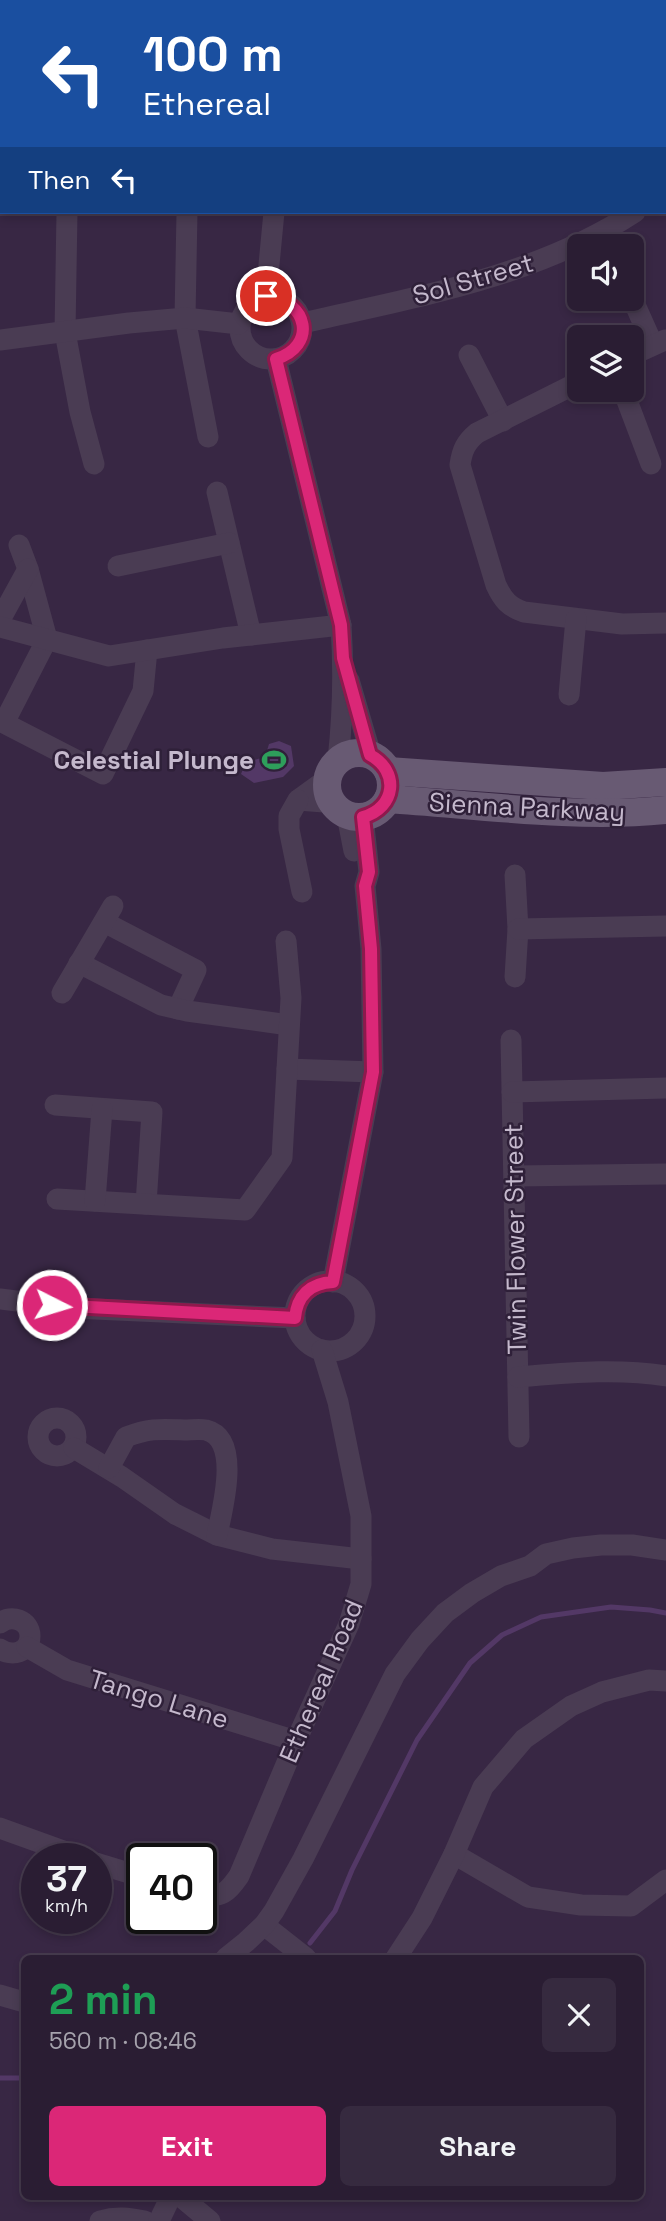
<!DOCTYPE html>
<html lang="en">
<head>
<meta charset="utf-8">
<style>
  body { margin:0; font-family:"Space Grotesk",sans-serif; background:#362a3f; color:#f1f3f6; height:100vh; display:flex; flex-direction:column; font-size:26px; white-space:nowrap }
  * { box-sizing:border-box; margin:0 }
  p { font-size:23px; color:#a5a2ac }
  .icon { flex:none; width:38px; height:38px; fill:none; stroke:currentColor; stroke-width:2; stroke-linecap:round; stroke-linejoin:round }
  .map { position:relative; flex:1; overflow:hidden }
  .side { position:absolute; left:21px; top:1955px; width:623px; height:245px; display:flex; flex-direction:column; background:#2a1d33; border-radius:10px; box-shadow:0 4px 10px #0003,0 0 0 2px #463b4e }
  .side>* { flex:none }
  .hud { position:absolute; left:0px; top:0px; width:667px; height:214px; box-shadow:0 4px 10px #0003,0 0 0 2px #463b4e; background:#1a4fa0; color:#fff; overflow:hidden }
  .tools { position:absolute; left:567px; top:234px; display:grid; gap:14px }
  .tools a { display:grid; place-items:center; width:77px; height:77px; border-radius:10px; background:#2a1d33; box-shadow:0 4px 10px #0003,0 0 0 2px #463b4e; font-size:35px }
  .speed { position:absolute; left:21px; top:1843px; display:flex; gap:14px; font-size:35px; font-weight:700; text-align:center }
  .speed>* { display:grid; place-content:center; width:91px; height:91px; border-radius:50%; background:#2a1d33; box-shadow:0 4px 10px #0003,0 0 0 2px #463b4e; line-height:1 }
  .speed small { font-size:18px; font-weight:400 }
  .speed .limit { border:4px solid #111; border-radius:10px; background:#fff; color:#111 }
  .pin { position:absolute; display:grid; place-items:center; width:60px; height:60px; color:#fff; margin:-30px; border:4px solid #fff; border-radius:50%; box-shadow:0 2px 7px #0007 }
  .me { position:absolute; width:77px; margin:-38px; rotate:95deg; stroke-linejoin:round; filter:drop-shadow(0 0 5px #0008) }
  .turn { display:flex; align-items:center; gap:24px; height:147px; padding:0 28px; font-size:32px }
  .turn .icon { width:91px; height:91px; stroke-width:2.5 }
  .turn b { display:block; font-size:49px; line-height:60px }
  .then { display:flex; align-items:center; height:66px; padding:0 28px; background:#0003; gap:14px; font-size:26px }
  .round { display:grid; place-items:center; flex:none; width:74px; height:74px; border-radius:10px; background:#362a3f }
  .headline { display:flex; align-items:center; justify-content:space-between; height:119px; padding:0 28px }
  h1 { font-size:42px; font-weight:600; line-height:52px; color:#1e9e55 }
  .primary-button { display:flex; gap:14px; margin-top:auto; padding:14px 28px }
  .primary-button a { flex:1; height:80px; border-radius:10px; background:#db2777; color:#fff; font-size:28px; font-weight:600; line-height:80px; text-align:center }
  .primary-button a+a { background:#362a3f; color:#f1f3f6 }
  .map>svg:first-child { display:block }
  .water { fill:#533866 }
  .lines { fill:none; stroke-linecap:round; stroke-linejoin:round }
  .stream { stroke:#533866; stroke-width:5 }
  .minor { stroke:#4a3c53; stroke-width:21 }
  .major { stroke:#685a73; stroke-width:28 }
  .route-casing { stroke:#8e194d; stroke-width:18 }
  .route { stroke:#db2777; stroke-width:12 }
  .labels { text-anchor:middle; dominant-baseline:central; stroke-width:5; stroke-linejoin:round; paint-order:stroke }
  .street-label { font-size:26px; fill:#c5b9cd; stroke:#2f2039 }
  .poi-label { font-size:26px; font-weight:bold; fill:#c5b9cd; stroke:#2f2039; text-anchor:end }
</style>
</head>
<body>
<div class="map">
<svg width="666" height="2221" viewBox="0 0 666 2221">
  <rect width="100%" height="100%" fill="#382744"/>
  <polygon class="water" points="279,741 291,746 294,766 283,777 254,783 241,774 246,762 265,757 269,744"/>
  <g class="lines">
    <g class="stream">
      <polyline points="310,1943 335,1911 352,1870 417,1740 470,1663 502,1635 541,1617 611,1607 650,1610 666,1613"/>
      <polyline points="0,2078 24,2078"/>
    </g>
    <g class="minor">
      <polyline points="651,0 651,2"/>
      <polyline points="34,2 34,0"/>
      <polyline points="222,2 222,0"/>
      <polyline points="316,2 317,0"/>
      <polyline points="665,83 666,85"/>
      <polyline points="665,192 666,192"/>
      <polyline points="67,212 65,332 80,412 94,464"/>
      <polyline points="187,212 185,318 208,437"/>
      <polyline points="266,296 274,212"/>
      <circle cx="271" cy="328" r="31"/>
      <polyline points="632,298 653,345"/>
      <path d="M 302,323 C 416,297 536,277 635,212"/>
      <polyline points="0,340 129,323 185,318 239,324"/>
      <polyline points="469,355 503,421"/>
      <polyline points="632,355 665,340"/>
      <path d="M 276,359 L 341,625 C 344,670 343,715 338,760"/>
      <path d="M 579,382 L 477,433 C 466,442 462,450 460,465 L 496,585 C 503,600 509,607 524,612 L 622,624 L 666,623"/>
      <polyline points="623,390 651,464"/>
      <polyline points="217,492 251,635"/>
      <polyline points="19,545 28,569 47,639 4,723 103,774 143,691 147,650"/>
      <polyline points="118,566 229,543"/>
      <polyline points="0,620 28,569"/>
      <polyline points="0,627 109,656 223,638 341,625"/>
      <polyline points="349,680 371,755"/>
      <polyline points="569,695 576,619"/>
      <polyline points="327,779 298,800 324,802 328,797"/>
      <polyline points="298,800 289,816 289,829 302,892"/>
      <polyline points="347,815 354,851"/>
      <polyline points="515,875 518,929 515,977"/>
      <polyline points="104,922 196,970 178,1009"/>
      <polyline points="518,929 666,926"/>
      <polyline points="79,963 161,1005 187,1011 289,1025"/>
      <polyline points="62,993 113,906"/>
      <polyline points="511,1040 519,1437"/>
      <polyline points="287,1069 373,1072"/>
      <polyline points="512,1092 666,1088"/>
      <polyline points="55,1105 152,1112 146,1204"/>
      <polyline points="515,1176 666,1174"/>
      <polyline points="57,1199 245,1210 282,1158 291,998 286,941"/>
      <polyline points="95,1201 102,1109"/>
      <circle cx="330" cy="1316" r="35"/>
      <polyline points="333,1282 373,1072 371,949 365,886 369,872 363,817"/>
      <polyline points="0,1299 72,1308 295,1318"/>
      <path d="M 518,1377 C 568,1373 616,1368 666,1376"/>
      <circle cx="57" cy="1437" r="19"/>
      <polyline points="74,1448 122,1477 175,1514 217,1535 272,1549 361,1559"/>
      <path d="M 109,1468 L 126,1437 C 150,1428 159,1429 184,1430 C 191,1430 200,1429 206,1430 C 242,1439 222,1510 217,1535"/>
      <path d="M 0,1623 C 11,1614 30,1620 30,1636 C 30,1653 11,1657 0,1649"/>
      <polyline points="27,1647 67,1670 296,1741"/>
      <polyline points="0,1828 83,1858"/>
      <polyline points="454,1854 528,1897 581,1905 631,1906 666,1880"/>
      <polyline points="96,1863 142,1877"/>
      <path d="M 201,1894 C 221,1899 228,1892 239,1876 L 296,1741 L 349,1624 L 361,1584 L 361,1516 L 338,1402 L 322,1350"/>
      <polyline points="264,1925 306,1958"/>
      <polyline points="226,1958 246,1942 264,1925 274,1911 303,1859 395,1674 420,1640 445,1613 472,1593 501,1576 530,1566 546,1554 573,1548 601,1545 632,1545 666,1550"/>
      <polyline points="396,1958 422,1918 454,1854 483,1787 524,1739 571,1706 602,1692 649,1680 666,1681"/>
      <polyline points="0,1995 24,2002"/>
      <polyline points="180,2196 210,2221"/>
      <path d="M 100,2221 C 117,2216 129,2218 145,2221"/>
      <polyline points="159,2221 171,2196"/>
    </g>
    <g class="major">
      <circle cx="359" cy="785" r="32"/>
      <polyline points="388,771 603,786 666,782"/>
      <path d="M 388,799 C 479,805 575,819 666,810"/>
    </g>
  </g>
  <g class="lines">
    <g class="route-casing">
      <path id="route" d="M 52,1305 L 295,1318 C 297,1296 310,1283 333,1282 L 373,1072 L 371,949 L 365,886 L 369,872 L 363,817 C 396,808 400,771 370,755 L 343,658 L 341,625 L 276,359 C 317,346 309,301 266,296"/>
    </g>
    <use href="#route" class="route"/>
  </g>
  <defs>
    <g id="stadium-bare" transform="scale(1.89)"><path d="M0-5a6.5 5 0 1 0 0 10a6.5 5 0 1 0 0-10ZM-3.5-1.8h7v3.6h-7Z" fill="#2e9e5b" stroke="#2f2039" stroke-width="2.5" paint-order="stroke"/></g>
  </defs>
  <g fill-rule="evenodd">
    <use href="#stadium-bare" x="274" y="760"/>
  </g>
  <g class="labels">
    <g class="street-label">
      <text transform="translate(473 279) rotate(-16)">Sol Street</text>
      <text transform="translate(527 807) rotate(3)">Sienna Parkway</text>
      <text transform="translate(515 1239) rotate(-91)">Twin Flower Street</text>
      <text transform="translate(321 1681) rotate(-67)">Ethereal Road</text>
      <text transform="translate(159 1699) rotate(17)">Tango Lane</text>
    </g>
    <g class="poi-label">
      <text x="254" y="760">Celestial Plunge</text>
    </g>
  </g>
</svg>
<div class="tools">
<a><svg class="icon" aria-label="sound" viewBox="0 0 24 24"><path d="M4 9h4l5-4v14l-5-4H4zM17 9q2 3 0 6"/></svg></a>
<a><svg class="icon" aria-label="layers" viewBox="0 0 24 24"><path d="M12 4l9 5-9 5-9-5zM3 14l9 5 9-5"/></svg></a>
</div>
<div class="speed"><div>37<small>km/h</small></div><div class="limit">40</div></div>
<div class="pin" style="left:266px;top:296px;background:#d93025"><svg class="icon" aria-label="arrive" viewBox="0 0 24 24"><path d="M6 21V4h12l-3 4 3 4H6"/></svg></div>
<svg class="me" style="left:52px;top:1305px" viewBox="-20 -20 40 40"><circle r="17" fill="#db2777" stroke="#fff" stroke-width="3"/><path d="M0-11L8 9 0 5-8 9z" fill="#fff"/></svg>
<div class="hud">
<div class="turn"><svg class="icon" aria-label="left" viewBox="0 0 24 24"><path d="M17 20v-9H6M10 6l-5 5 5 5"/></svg><div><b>100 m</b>Ethereal</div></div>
<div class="then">Then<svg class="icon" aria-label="left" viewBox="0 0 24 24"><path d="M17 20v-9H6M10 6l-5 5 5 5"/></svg></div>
</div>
<section class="side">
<div class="headline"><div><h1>2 min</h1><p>560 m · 08:46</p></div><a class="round"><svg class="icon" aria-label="close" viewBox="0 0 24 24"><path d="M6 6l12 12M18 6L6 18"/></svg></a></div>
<div class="primary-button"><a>Exit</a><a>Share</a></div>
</section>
</div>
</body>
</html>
